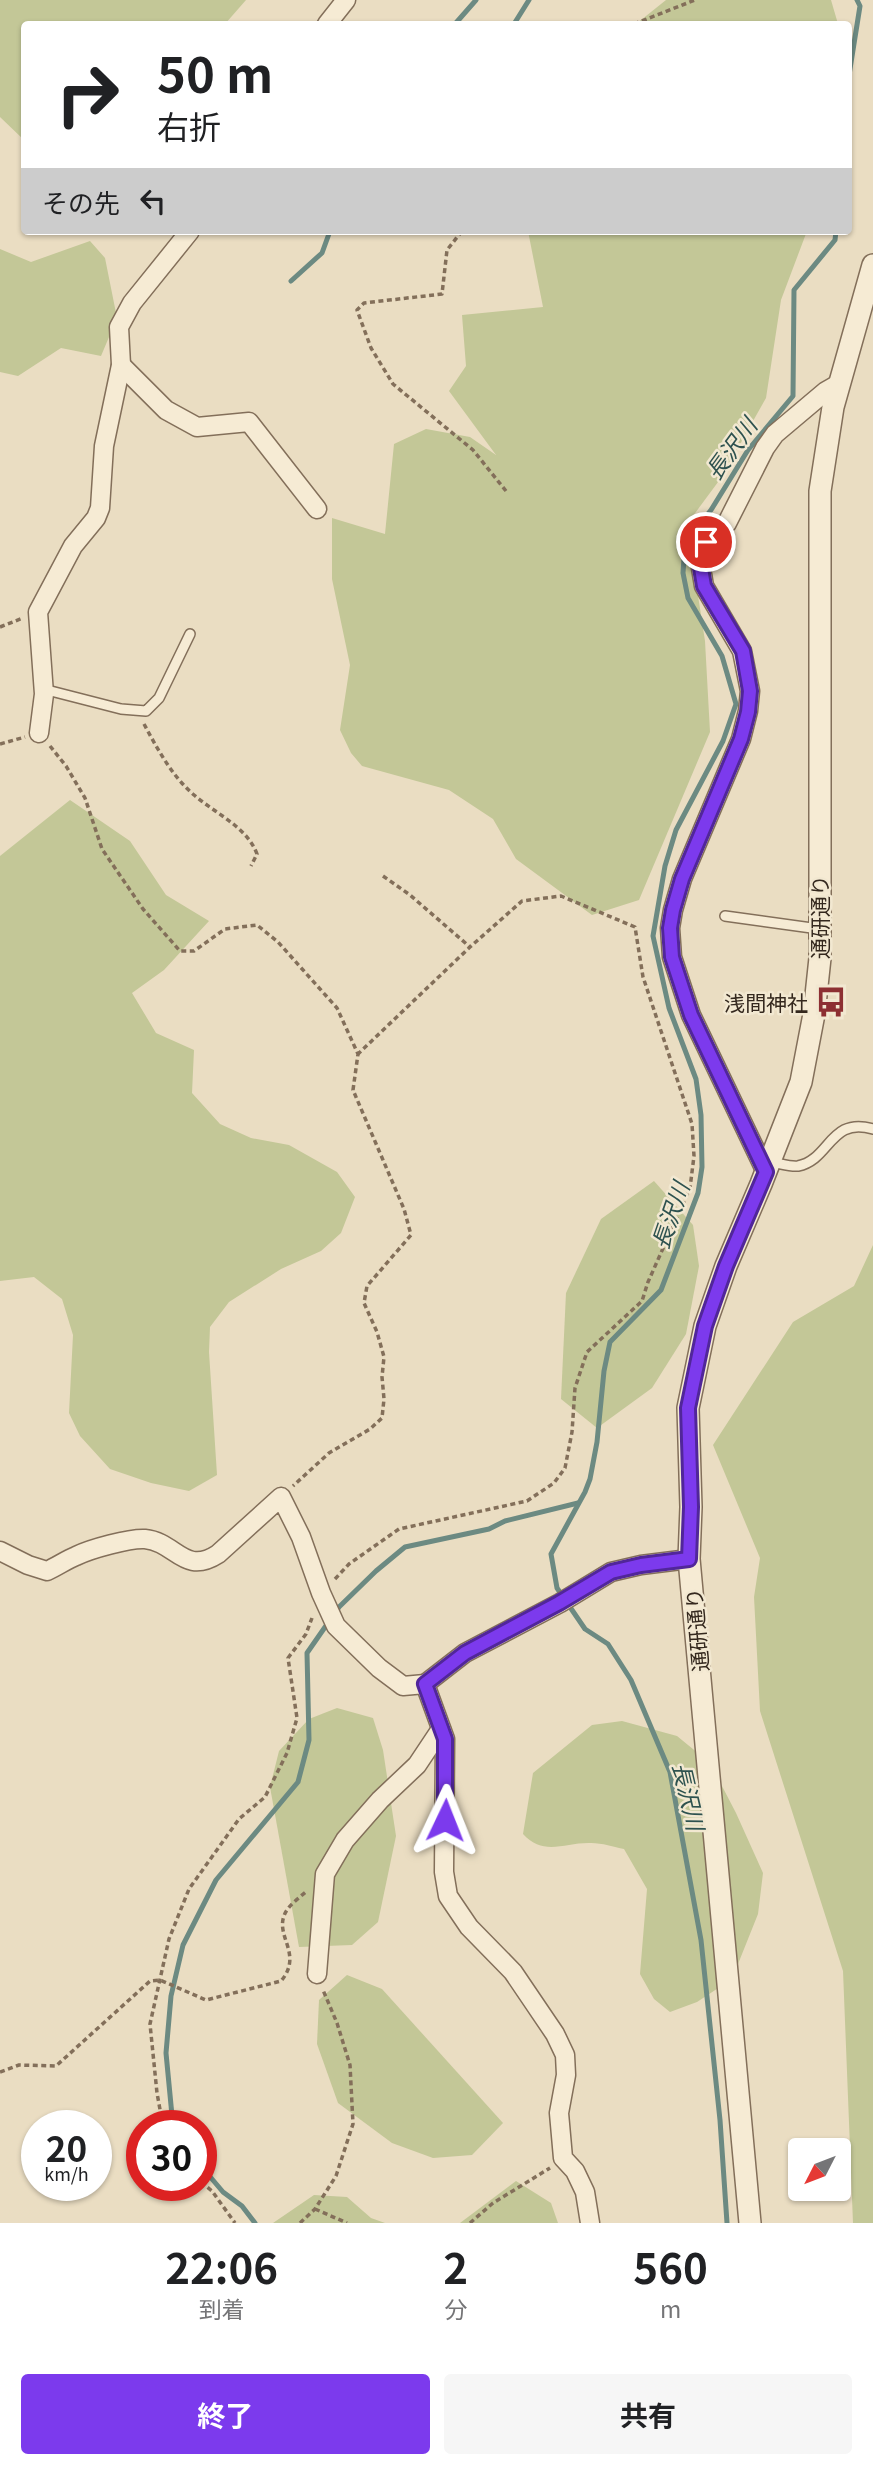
<!DOCTYPE html>
<html lang="ja">
<head>
<meta charset="utf-8">
<style>
  body { margin:0; font-family:Georgia,"Noto Sans JP",serif; background:#f6f6f6; color:#202124; height:100vh; display:flex; flex-direction:column; font-size:26px; white-space:nowrap }
  * { box-sizing:border-box; margin:0 }
  p { font-size:23px; color:#757577 }
  .icon { flex:none; width:38px; height:38px; fill:none; stroke:currentColor; stroke-width:2; stroke-linecap:round; stroke-linejoin:round }
  .map { position:relative; height:2223px; overflow:hidden }
  .side { display:flex; flex-direction:column; background:#fff; flex:1 }
  .side>* { flex:none }
  .top-card { position:absolute; left:21px; top:21px; width:831px; height:214px; border-radius:7px; box-shadow:0 2px 5px #0004; background:#fff; color:#202124; overflow:hidden }
  .needle { width:46px; rotate:228deg }
  .buttons { position:absolute; left:788px; top:2138px; display:grid; gap:14px }
  .buttons a { display:grid; place-items:center; width:63px; height:63px; border-radius:7px; background:#fff; box-shadow:0 2px 5px #0004; font-size:35px }
  .speed { position:absolute; left:21px; top:2110px; display:flex; gap:14px; font-size:35px; font-weight:700; text-align:center }
  .speed>* { display:grid; place-content:center; width:91px; height:91px; border-radius:50%; background:#fff; box-shadow:0 2px 5px #0004; line-height:1 }
  .speed small { font-size:18px; font-weight:400 }
  .speed .limit { border:10px solid #d22; background:#fff; color:#111 }
  .pin { position:absolute; display:grid; place-items:center; width:60px; height:60px; color:#fff; margin:-30px; border:4px solid #fff; border-radius:50%; box-shadow:0 2px 7px #0007 }
  .me { position:absolute; width:77px; margin:-38px; rotate:2deg; stroke-linejoin:round; filter:drop-shadow(0 0 5px #0008) }
  .turn { display:flex; align-items:center; gap:24px; height:147px; padding:0 21px; font-size:32px }
  .turn .icon { width:91px; height:91px; stroke-width:2.5 }
  .turn b { display:block; font-size:49px; line-height:60px }
  .then { display:flex; align-items:center; height:66px; padding:0 21px; background:#0003; gap:14px; font-size:26px }
  .eta { display:flex; justify-content:space-evenly; align-items:center; height:119px; text-align:center }
  .eta b { font-size:42px; font-weight:700; line-height:49px }
  .action { display:flex; gap:14px; margin-top:auto; padding:14px 21px }
  .action a { flex:1; height:80px; border-radius:7px; background:#7c3aed; color:#fff; font-size:28px; font-weight:700; line-height:80px; text-align:center }
  .action a+a { background:#f6f6f6; color:#202124 }
  .map>svg:first-child { display:block }
  .green { fill:#c3c797 }
  .lines { fill:none; stroke-linecap:round; stroke-linejoin:round }
  .stream { stroke:#6c8a82; stroke-width:5 }
  .service-casing { stroke:#836f5a; stroke-width:12 }
  .minor-casing { stroke:#836f5a; stroke-width:21 }
  .tertiary-casing { stroke:#836f5a; stroke-width:24 }
  .path { stroke:#836f5a; stroke-width:3.5; stroke-dasharray:5 3.5; stroke-linecap:butt }
  .service { stroke:#f6ebd4; stroke-width:9 }
  .minor { stroke:#f6ebd4; stroke-width:18 }
  .tertiary { stroke:#f6ebd4; stroke-width:21 }
  .route-casing { stroke:#51269a; stroke-width:18 }
  .route { stroke:#7c3aed; stroke-width:12 }
  .labels { text-anchor:middle; dominant-baseline:central; stroke-width:5; stroke-linejoin:round; paint-order:stroke }
  .street-label { font-size:21px; fill:#34281e; stroke:#f2e8d1 }
  .poi-label { font-size:21px; fill:#34281e; stroke:#f2e8d1; text-anchor:end }
  .water-label { font-size:23px; font-style:italic; fill:#2e524f; stroke:#f2e8d1 }
</style>
</head>
<body>
<div class="map">
<svg width="873" height="2223" viewBox="0 0 873 2223">
  <rect width="100%" height="100%" fill="#eaddc2"/>
  <g class="green">
    <polygon points="0,0 246,0 225,24 24,24 24,140 0,117"/>
    <polygon points="666,0 831,0 838,24 636,24"/>
    <polygon points="528,231 807,231 781,300 766,398 721,478 687,524 705,641 710,732 639,900 592,915 516,859 493,819 449,790 362,766 351,753 340,730 350,665 332,579 332,518 385,534 394,444 426,429 470,437 496,455 449,391 466,366 462,315 543,307"/>
    <polygon points="90,241 105,258 117,318 101,356 61,348 18,376 0,372 0,249 31,262"/>
    <polygon points="70,800 130,841 166,895 209,921 164,970 132,993 156,1033 194,1050 192,1093 220,1124 251,1138 289,1145 337,1172 355,1197 341,1233 321,1251 281,1269 229,1302 210,1327 209,1352 217,1475 189,1491 151,1483 110,1469 80,1436 69,1413 73,1335 62,1299 34,1277 0,1281 0,856"/>
    <polygon points="654,1181 693,1225 699,1266 686,1334 652,1388 597,1428 561,1399 566,1293 601,1219"/>
    <polygon points="873,1245 873,2223 853,2223 843,1971 760,1711 754,1597 760,1558 713,1445 793,1322 854,1286"/>
    <polygon points="337,1708 373,1718 383,1750 396,1836 378,1922 352,1945 299,1947 270,1787 279,1751 309,1719"/>
    <path d="M 622,1721 L 677,1736 L 710,1763 L 736,1813 L 763,1873 L 758,1914 L 732,1979 L 697,2002 L 670,2012 L 654,1999 L 640,1974 L 647,1889 L 624,1849 C 614,1847 602,1843 591,1843 C 565,1842 544,1857 523,1834 L 533,1773 L 592,1725 Z"/>
    <polygon points="347,1975 382,1989 503,2123 472,2155 433,2158 392,2143 338,2103 317,2044 319,2000"/>
    <polygon points="516,2181 551,2203 558,2223 460,2223"/>
    <polygon points="314,2195 347,2197 371,2218 385,2223 273,2223"/>
  </g>
  <g class="lines">
    <g class="stream">
      <polyline points="455,24 476,0"/>
      <polyline points="514,24 529,0"/>
      <polyline points="849,75 860,6 857,0"/>
      <polyline points="849,125 849,138"/>
      <polyline points="291,281 322,253 330,231"/>
      <polyline points="173,2126 166,2053 171,1996 183,1945 216,1880 298,1782 309,1740 307,1653 339,1607 376,1571 405,1547 489,1529 505,1521 578,1503"/>
      <polyline points="201,2166 223,2192 242,2206 255,2223"/>
      <polyline points="727,2223 720,2120 701,1940 670,1772 631,1680 608,1644 585,1629 557,1588 551,1554 585,1492 590,1479 597,1442 604,1371 610,1342 661,1290 698,1193 702,1167 701,1115 696,1079 669,1008 653,936 665,866 676,830 723,741 736,704 722,656 688,598 683,573 685,543 711,510 748,450 793,396 794,290 835,240 836,231"/>
    </g>
    <g class="service-casing">
      <g id="service">
        <polyline points="43,689 121,709 146,711 159,698 190,634"/>
        <polyline points="725,916 819,929"/>
        <path d="M 771,1162 C 779,1163 790,1167 798,1166 C 830,1160 830,1116 873,1129"/>
      </g>
    </g>
    <g class="minor-casing">
      <g id="minor">
        <polyline points="327,24 346,0"/>
        <polyline points="121,365 166,410 197,427 249,422 317,509"/>
        <polyline points="39,733 44,694 38,612 73,546 96,518 100,508 104,446 121,365 119,327 132,303 190,231"/>
        <polyline points="766,1172 691,1015 672,957 670,928 673,910 682,879 741,739 748,711 750,691 742,651 704,586 700,562 706,542 727,523 765,448 775,434 826,391 840,383"/>
        <path d="M 0,1551 L 28,1565 L 47,1571 C 58,1566 66,1560 76,1556 C 90,1549 130,1538 145,1539 C 176,1542 184,1576 218,1554 L 281,1497 L 301,1537 L 321,1593 L 336,1626 L 379,1668 L 403,1686 L 425,1684 L 445,1739 L 444,1872 L 448,1896 L 469,1927 L 513,1972 L 555,2034 L 565,2055 L 566,2075 L 559,2113 L 563,2158 L 575,2171 L 585,2192 L 590,2223"/>
        <polyline points="425,1684 465,1653 560,1603 611,1572 641,1565 689,1559"/>
        <polyline points="317,1974 325,1874 345,1840 380,1800 417,1765 441,1729"/>
      </g>
    </g>
    <g class="tertiary-casing">
      <polyline id="tertiary" points="750,2223 689,1559 691,1507 688,1408 705,1326 726,1266 761,1184 801,1082 814,1014 820,958 820,491 833,407 873,265"/>
    </g>
    <g class="path">
      <polyline points="634,24 695,0"/>
      <polyline points="462,231 447,250 442,294 364,303 357,310 371,348 393,384 473,450 506,491"/>
      <polyline points="0,627 23,618"/>
      <path d="M 144,724 C 158,750 172,776 194,795 C 216,814 247,827 257,854 L 251,866"/>
      <polyline points="0,744 25,737"/>
      <polyline points="50,746 66,766 85,798 102,849 143,909 180,951 194,951 225,929 257,925 278,942 337,1008 358,1054 353,1090 404,1209 411,1235 367,1286 364,1303 377,1332 384,1357 382,1377 384,1399 382,1418 370,1429 329,1453 293,1486"/>
      <polyline points="383,876 410,895 470,947"/>
      <polyline points="335,1579 349,1564 399,1529 527,1501 554,1483 565,1468 572,1432 575,1388 587,1352 642,1301 648,1282 690,1188 694,1156 692,1124 643,977 635,927 561,896 522,901 470,947 358,1054"/>
      <path d="M 0,2072 L 19,2065 L 56,2066 L 150,1981 L 160,1980 L 206,2000 L 281,1981 C 303,1955 276,1937 284,1916 C 287,1906 299,1898 307,1891"/>
      <polyline points="163,2126 157,2093 150,2024 169,1939 189,1889 239,1819 265,1797 287,1753 297,1718 288,1658 306,1634 312,1618"/>
      <polyline points="201,2182 212,2191 235,2223"/>
      <polyline points="315,2209 347,2223"/>
      <polyline points="300,2223 315,2209 336,2176 353,2124 350,2065 337,2023 323,1990"/>
      <polyline points="470,2223 493,2203 550,2168"/>
    </g>
    <use href="#service" class="service"/>
    <use href="#minor" class="minor"/>
    <use href="#tertiary" class="tertiary"/>
  </g>
  <g class="lines">
    <g class="route-casing">
      <polyline id="route" points="445,1820 445,1739 425,1684 465,1653 559,1603 611,1572 641,1565 689,1559 691,1507 688,1408 705,1326 726,1266 766,1172 691,1015 672,957 670,928 673,910 682,879 741,739 748,712 750,691 743,651 704,586 700,562 706,542"/>
    </g>
    <use href="#route" class="route"/>
  </g>
  <defs>
    <g id="bus-bare" transform="scale(2.415)"><path d="M-5-6H5V4H4V6H2V4H-2V6H-4V4H-5ZM-3.5-4V0h7V-4ZM-3.5 1.2v1.5H-2V1.2ZM2 1.2v1.5H3.5V1.2Z" fill="#8d2f32" stroke="#f2e8d1" stroke-width="2.5" paint-order="stroke"/></g>
  </defs>
  <g fill-rule="evenodd">
    <use href="#bus-bare" x="831" y="1002"/>
  </g>
  <g class="labels">
    <g class="street-label">
      <text transform="translate(819 917) rotate(-90)">通研通り</text>
      <text transform="translate(696 1630) rotate(-95)">通研通り</text>
    </g>
    <g class="poi-label">
      <text x="808" y="1002">浅間神社</text>
    </g>
    <g class="water-label">
      <text transform="translate(730 448) rotate(-54)">長沢川</text>
      <text transform="translate(669 1215) rotate(-71)">長沢川</text>
      <text transform="translate(690 1796) rotate(77)">長沢川</text>
    </g>
  </g>
</svg>
<div class="buttons">
<a><svg class="needle" viewBox="-14 -14 28 28"><path d="M0-13l5 13h-10z" fill="#e53935"/><path d="M0 13l5-13h-10z" fill="#757577"/></svg></a>
</div>
<div class="speed"><div>20<small>km/h</small></div><div class="limit">30</div></div>
<div class="pin" style="left:706px;top:542px;background:#d93025"><svg class="icon" aria-label="arrive" viewBox="0 0 24 24"><path d="M6 21V4h12l-3 4 3 4H6"/></svg></div>
<svg class="me" style="left:445px;top:1820px" viewBox="-20 -20 40 40"><path d="M0-17L14 15 0 8-14 15z" fill="#7c3aed" stroke="#fff" stroke-width="4"/></svg>
<div class="top-card">
<div class="turn"><svg class="icon" aria-label="right" viewBox="0 0 24 24"><path d="M7 20v-9h11M14 6l5 5-5 5"/></svg><div><b>50 m</b>右折</div></div>
<div class="then">その先<svg class="icon" aria-label="left" viewBox="0 0 24 24"><path d="M17 20v-9H6M10 6l-5 5 5 5"/></svg></div>
</div>
</div>
<section class="side">
<div class="eta">
<div><b>22:06</b><p>到着</p></div>
<div><b>2</b><p>分</p></div>
<div><b>560</b><p>m</p></div>
</div>
<div class="action"><a>終了</a><a>共有</a></div>
</section>
</body>
</html>
